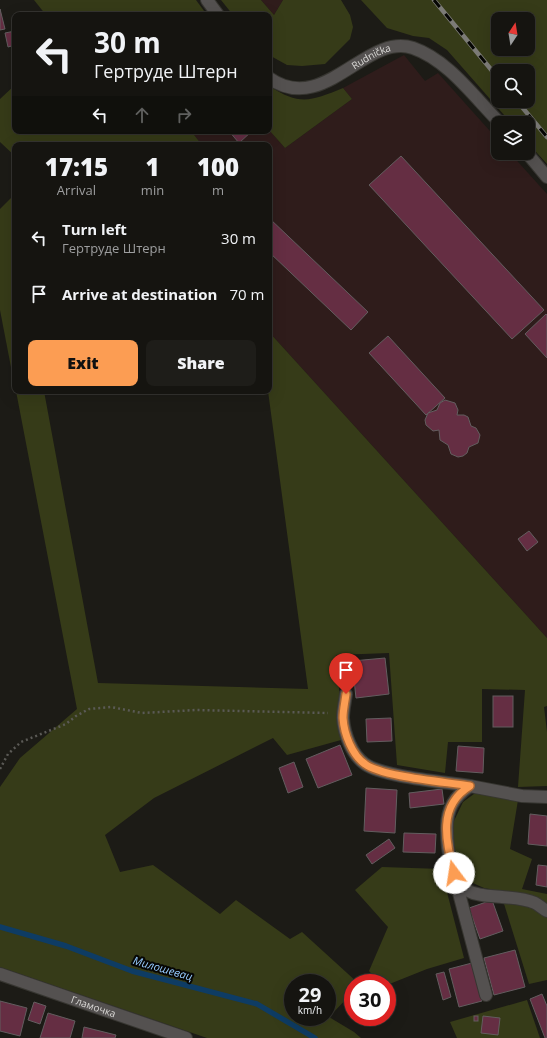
<!DOCTYPE html>
<html lang="en">
<head>
<meta charset="utf-8">
<style>
  body { margin:0; font-family:"Open Sans",sans-serif; background:#1e1d19; color:#f1f3f6; height:100vh; display:flex; flex-direction:column; font-size:15px; white-space:nowrap }
  * { box-sizing:border-box; margin:0 }
  p { font-size:13px; color:#9d9e9f }
  .icon { flex:none; width:22px; height:22px; fill:none; stroke:currentColor; stroke-width:2; stroke-linecap:round; stroke-linejoin:round }
  .map { position:relative; flex:1; overflow:hidden }
  .details { position:absolute; left:12px; top:142px; width:260px; height:252px; display:flex; flex-direction:column; background:#151410; border-radius:8px; box-shadow:0 4px 16px #0002,0 0 0 1px #343330 }
  .details>* { flex:none }
  .banner { position:absolute; left:12px; top:12px; width:260px; height:122px; border-radius:8px; box-shadow:0 4px 16px #0002,0 0 0 1px #343330; background:#151410; color:#f1f3f6; overflow:hidden }
  .needle { width:26px; rotate:12deg }
  .fabs { position:absolute; left:491px; top:12px; display:grid; gap:8px }
  .fabs a { display:grid; place-items:center; width:44px; height:44px; border-radius:8px; background:#151410; box-shadow:0 4px 16px #0002,0 0 0 1px #343330; font-size:20px }
  .speed { position:absolute; left:284px; top:974px; display:flex; gap:8px; font-size:20px; font-weight:700; text-align:center }
  .speed>* { display:grid; place-content:center; width:52px; height:52px; border-radius:50%; background:#151410; box-shadow:0 4px 16px #0002,0 0 0 1px #343330; line-height:1 }
  .speed small { font-size:10px; font-weight:400 }
  .speed .limit { border:6px solid #d22; background:#fff; color:#111 }
  .pin { position:absolute; display:grid; place-items:center; width:34px; height:34px; color:#fff; margin:-41px -17px; border-radius:50% 50% 50% 0; rotate:-45deg; box-shadow:0 0 4px #0007 }
  .pin .icon { rotate:45deg }
  .me { position:absolute; width:44px; margin:-22px; rotate:346deg; stroke-linejoin:round; filter:drop-shadow(0 0 3px #0008) }
  .turn { display:flex; align-items:center; gap:14px; height:84px; padding:0 16px; font-size:18px }
  .turn .icon { width:52px; height:52px; stroke-width:2.5 }
  .turn b { display:block; font-size:28px; line-height:34px }
  .lanes { display:flex; align-items:center; height:38px; padding:0 16px; background:#0003; justify-content:center; gap:20px; direction:ltr }
  .lanes .off { opacity:.35 }
  .eta { display:flex; justify-content:space-evenly; align-items:center; height:68px; text-align:center }
  .eta b { font-size:24px; font-weight:800; line-height:28px }
  .primary-button { display:flex; gap:8px; margin-top:auto; padding:8px 16px }
  .primary-button a { flex:1; height:46px; border-radius:8px; background:#fc9d53; color:#111; font-size:16px; font-weight:800; line-height:46px; text-align:center }
  .primary-button a+a { background:#1e1d19; color:#f1f3f6 }
  ul { padding:0; list-style:none }
  li { display:flex; align-items:center; gap:12px; height:56px; padding:0 16px }
  li div { flex:1 }
  li b { display:block; font-size:15px }
  li em { font-style:normal }
  .map>svg:first-child { display:block }
  .industrial { fill:#2f1c1b }
  .green { fill:#363b18; fill-rule:evenodd }
  .lines { fill:none; stroke-linecap:round; stroke-linejoin:round }
  .stream { stroke:#0e3c64; stroke-width:5.5 }
  .building { fill:#652e43; stroke:#635d5f }
  .minor-casing { stroke:#373631; stroke-width:14 }
  .path { stroke:#5b5a56; stroke-width:2.5; stroke-dasharray:2 3; stroke-linecap:butt }
  .minor { stroke:#545150; stroke-width:12 }
  .rail-casing { stroke:#7c7b77; stroke-width:4.5 }
  .rail { stroke:#060604; stroke-width:3; stroke-dasharray:9; stroke-linecap:butt }
  .route-casing { stroke:#a46636; stroke-width:10 }
  .route { stroke:#fc9d53; stroke-width:7 }
  .labels { text-anchor:middle; dominant-baseline:central; stroke-width:4; stroke-linejoin:round; paint-order:stroke }
  .street-label { font-size:10px; fill:#dad9d6; stroke:#060604 }
  .water-label { font-size:11px; font-style:italic; fill:#97cbff; stroke:#060604 }
</style>
</head>
<body>
<div class="map">
<svg width="547" height="1038" viewBox="0 0 547 1038">
  <rect width="100%" height="100%" fill="#1c1b16"/>
  <g class="industrial">
    <polygon points="261,0 283,0 274,15"/>
    <polygon points="404,55 425,81 438,73 498,140 498,153 510,153 547,194 547,638 269,332 269,145 202,145 191,131 269,130 285,148 352,99 343,88"/>
  </g>
  <g class="green">
    <polygon points="34,0 196,0 207,15 46,15"/>
    <polygon points="221,0 261,0 274,15 283,0 341,0 350,15 353,27 350,39 325,64 302,66 287,65 269,55 269,15 233,15"/>
    <path d="M 361,0 L 547,0 L 547,164 L 528,143 L 528,123 L 511,123 L 447,50 L 429,38 L 413,36 L 387,28 ZM 498,19 L 528,19 L 528,49 L 498,49 ZM 498,71 L 528,71 L 528,101 L 498,101 Z"/>
    <polygon points="15,85 15,131 191,131 202,145 15,145 15,156 0,142 0,99"/>
    <path d="M 269,86 C 300,106 311,101 343,88 L 352,99 L 285,148 L 269,130 Z"/>
    <polygon points="15,194 15,388 0,310 0,209"/>
    <path d="M 269,332 L 547,638 L 547,706 L 544,707 L 547,732 L 547,786 L 518,787 L 525,690 L 482,689 L 482,742 L 448,742 L 445,773 L 397,765 L 389,653 L 336,655 L 341,710 L 341,740 L 287,755 L 273,738 L 154,798 L 105,835 L 120,872 L 153,865 L 220,914 L 236,900 L 290,939 L 302,932 L 358,983 L 353,983 L 353,992 L 329,1017 L 354,1032 L 361,1038 L 207,1038 L 0,967 L 0,787 L 20,758 L 77,709 L 16,391 L 44,391 L 98,683 L 308,689 L 268,391 ZM 293,983 L 327,983 L 327,1017 L 293,1017 Z"/>
    <polygon points="478,791 518,800 510,849 532,859 522,889 547,894 547,980 529,984 500,891 484,888 464,879 454,857 453,823 463,802"/>
    <polygon points="382,867 441,869 464,958 427,969 387,985 387,983 380,983 369,971 388,927 355,890"/>
    <polygon points="527,1000 540,1038 457,1038 450,1022"/>
  </g>
  <g class="lines">
    <polyline class="stream" points="0,927 66,946 132,971 257,1004 315,1038"/>
  </g>
  <g class="building">
    <polygon points="0,9 5,29 0,30"/>
    <polygon points="15,31 15,45 8,47 5,33"/>
    <polygon points="229,131 252,131 239,143"/>
    <polygon points="401,156 544,310 512,339 369,185"/>
    <polygon points="269,218 368,312 351,330 269,252"/>
    <polygon points="546,314 547,315 547,358 525,334"/>
    <polygon points="388,336 445,398 426,415 369,353"/>
    <polygon points="445,400 455,403 458,410 457,415 464,415 468,417 471,426 476,428 480,435 478,443 469,447 467,453 463,456 458,457 451,454 448,445 440,440 439,430 433,431 426,425 425,420 428,413 437,410 440,403"/>
    <polygon points="529,531 538,542 527,551 518,539"/>
    <polygon points="385,658 389,694 356,698 352,661"/>
    <rect x="493" y="696" width="20" height="31"/>
    <polygon points="391,718 392,741 367,742 366,719"/>
    <polygon points="340,745 352,775 318,788 306,759"/>
    <polygon points="458,746 484,748 483,773 456,771"/>
    <polygon points="294,762 303,787 288,793 279,768"/>
    <polygon points="366,788 397,790 395,833 364,831"/>
    <polygon points="442,789 444,804 410,808 409,793"/>
    <polygon points="530,814 547,816 547,846 528,844"/>
    <polygon points="404,833 436,834 435,853 403,852"/>
    <polygon points="389,839 395,848 372,864 366,855"/>
    <polygon points="538,865 547,866 547,887 536,885"/>
    <polygon points="492,900 503,931 480,939 469,908"/>
    <polygon points="515,950 525,987 494,995 484,958"/>
    <polygon points="472,963 482,1001 459,1007 449,969"/>
    <polygon points="444,972 451,997 443,1000 436,974"/>
    <polygon points="542,994 547,1006 547,1038 545,1038 530,999"/>
    <polygon points="0,1001 27,1008 20,1036 0,1031"/>
    <polygon points="34,1002 46,1006 40,1024 28,1020"/>
    <polygon points="48,1013 75,1021 70,1038 40,1038"/>
    <rect x="474" y="1016" width="4" height="5"/>
    <polygon points="483,1016 500,1018 498,1035 481,1033"/>
    <polygon points="84,1027 116,1035 115,1038 82,1038"/>
  </g>
  <g class="lines">
    <g class="minor-casing">
      <g id="minor">
        <polyline points="207,0 218,15"/>
        <path id="s1" d="M 269,78 C 324,117 366,32 413,48 C 448,60 474,97 500,123"/>
        <polyline points="527,153 547,177"/>
        <path d="M 346,694 C 345,702 343,710 343,718 C 344,734 352,755 365,764 C 383,777 447,782 470,786"/>
        <path d="M 547,797 L 522,796 L 470,786 C 453,797 446,811 447,831 C 447,847 451,882 466,890 C 477,896 490,896 502,897 C 513,898 524,898 535,903 C 539,905 543,909 547,911"/>
        <polyline points="456,882 486,995"/>
        <path id="s2" d="M 0,974 L 186,1038"/>
      </g>
    </g>
    <polyline class="path" points="0,769 8,754 21,742 66,724 76,716 89,709 111,707 142,713 196,710 328,713"/>
    <use href="#minor" class="minor"/>
    <g class="rail-casing">
      <g id="rail">
        <polyline points="434,0 498,78"/>
        <polyline points="517,101 547,137"/>
      </g>
    </g>
    <use href="#rail" class="rail"/>
  </g>
  <g class="lines">
    <g class="route-casing">
      <path id="route" d="M 346,694 C 345,702 343,710 343,718 C 344,734 352,755 365,764 C 382,777 447,782 470,786 C 437,806 446,841 454,873"/>
    </g>
    <use href="#route" class="route"/>
  </g>
  <g class="labels">
    <g class="street-label">
      <text stroke="none"><textPath href="#s1" startOffset="112">Rudnička</textPath></text>
      <text stroke="none"><textPath href="#s2" startOffset="99">Гламочка</textPath></text>
    </g>
    <g class="water-label">
      <text transform="translate(163 968) rotate(16)">Милошевац</text>
    </g>
  </g>
</svg>
<div class="fabs">
<a><svg class="needle" viewBox="-14 -14 28 28"><path d="M0-13l5 13h-10z" fill="#e53935"/><path d="M0 13l5-13h-10z" fill="#9d9e9f"/></svg></a>
<a><svg class="icon" aria-label="search" viewBox="0 0 24 24"><circle cx="10" cy="10" r="6"/><path d="M15 15l6 6"/></svg></a>
<a><svg class="icon" aria-label="layers" viewBox="0 0 24 24"><path d="M12 4l9 5-9 5-9-5zM3 14l9 5 9-5"/></svg></a>
</div>
<div class="speed"><div>29<small>km/h</small></div><div class="limit">30</div></div>
<div class="pin" style="left:346px;top:694px;background:#d93025"><svg class="icon" aria-label="arrive" viewBox="0 0 24 24"><path d="M6 21V4h12l-3 4 3 4H6"/></svg></div>
<svg class="me" style="left:454px;top:873px" viewBox="-20 -20 40 40"><circle r="19" fill="#fff"/><path d="M0-13L10 11 0 6-10 11z" fill="#fc9d53"/></svg>
<div class="banner">
<div class="turn"><svg class="icon" aria-label="left" viewBox="0 0 24 24"><path d="M17 20v-9H6M10 6l-5 5 5 5"/></svg><div><b>30 m</b>Гертруде Штерн</div></div>
<div class="lanes"><svg class="icon" aria-label="left" viewBox="0 0 24 24"><path d="M17 20v-9H6M10 6l-5 5 5 5"/></svg><svg class="icon off" aria-label="ahead" viewBox="0 0 24 24"><path d="M12 20V5M6 11l6-6 6 6"/></svg><svg class="icon off" aria-label="right" viewBox="0 0 24 24"><path d="M7 20v-9h11M14 6l5 5-5 5"/></svg></div>
</div>
<section class="details">
<div class="eta">
<div><b>17:15</b><p>Arrival</p></div>
<div><b>1</b><p>min</p></div>
<div><b>100</b><p>m</p></div>
</div>
<ul>
<li><svg class="icon" aria-label="left" viewBox="0 0 24 24"><path d="M17 20v-9H6M10 6l-5 5 5 5"/></svg><div><b>Turn left</b><p>Гертруде Штерн</p></div><em>30 m</em></li>
<li><svg class="icon" aria-label="arrive" viewBox="0 0 24 24"><path d="M6 21V4h12l-3 4 3 4H6"/></svg><div><b>Arrive at destination</b></div><em>70 m</em></li>
</ul>
<div class="primary-button"><a>Exit</a><a>Share</a></div>
</section>
</div>
</body>
</html>
